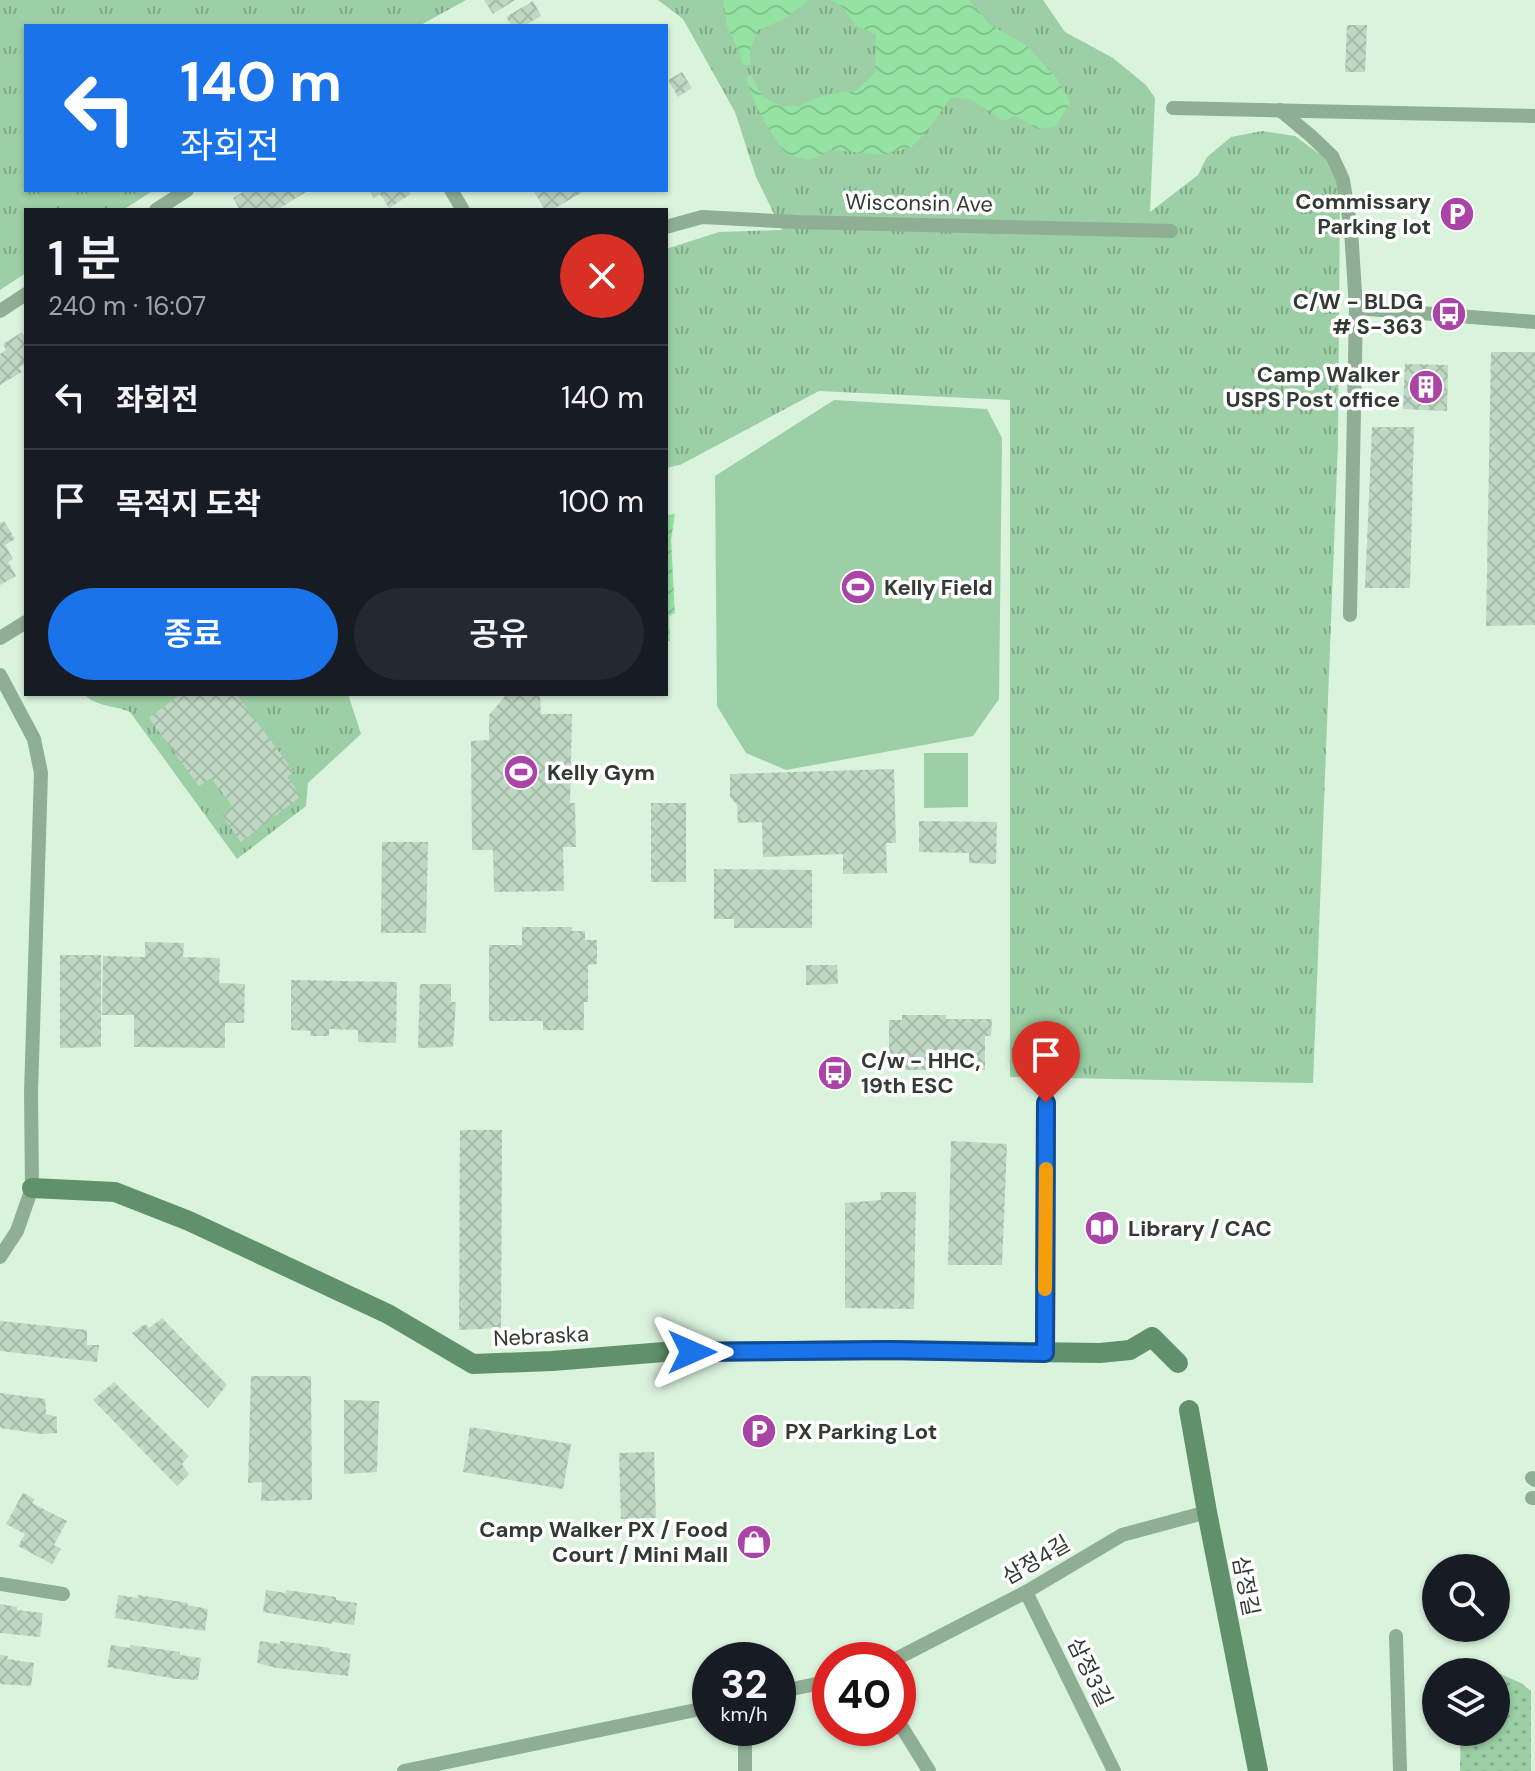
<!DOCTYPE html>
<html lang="ko">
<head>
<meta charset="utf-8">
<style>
  body { margin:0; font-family:"DM Sans","Noto Sans KR",sans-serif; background:#242831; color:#f1f3f6; height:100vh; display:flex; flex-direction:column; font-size:30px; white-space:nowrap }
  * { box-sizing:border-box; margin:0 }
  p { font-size:26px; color:#9ea1a6 }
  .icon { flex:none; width:44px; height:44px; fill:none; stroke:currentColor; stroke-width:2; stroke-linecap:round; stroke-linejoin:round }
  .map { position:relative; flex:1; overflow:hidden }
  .panel { position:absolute; left:24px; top:208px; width:644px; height:488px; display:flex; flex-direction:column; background:#171b24; border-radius:0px; box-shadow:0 2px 6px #0004 }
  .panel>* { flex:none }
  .hud { position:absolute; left:24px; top:24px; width:644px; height:168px; border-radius:0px; box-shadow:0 2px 6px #0004; background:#1a73e8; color:#fff; overflow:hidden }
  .controls { position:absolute; left:1422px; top:1554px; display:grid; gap:16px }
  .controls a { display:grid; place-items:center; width:88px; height:88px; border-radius:50%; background:#171b24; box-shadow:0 2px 6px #0004; font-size:40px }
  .speed { position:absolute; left:692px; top:1642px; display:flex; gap:16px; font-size:40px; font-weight:700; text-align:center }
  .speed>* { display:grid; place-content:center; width:104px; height:104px; border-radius:50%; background:#171b24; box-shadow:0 2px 6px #0004; line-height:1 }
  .speed small { font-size:20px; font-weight:400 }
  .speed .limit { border:12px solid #d22; background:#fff; color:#111 }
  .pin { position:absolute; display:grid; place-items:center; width:68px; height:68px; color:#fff; margin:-82px -34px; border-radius:50% 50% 50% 0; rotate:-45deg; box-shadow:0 0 8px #0007 }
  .pin .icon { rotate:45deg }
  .me { position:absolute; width:88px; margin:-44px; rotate:90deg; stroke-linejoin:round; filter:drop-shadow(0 0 6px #0008) }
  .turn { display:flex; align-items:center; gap:28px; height:168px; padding:0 24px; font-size:36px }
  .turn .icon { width:104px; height:104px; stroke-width:2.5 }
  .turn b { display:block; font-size:56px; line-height:68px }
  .round { display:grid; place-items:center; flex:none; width:84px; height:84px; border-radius:42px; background:#242831 }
  .summary { display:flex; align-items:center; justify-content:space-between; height:136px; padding:0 24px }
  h1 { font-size:48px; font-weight:600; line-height:60px }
  .cta { display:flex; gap:16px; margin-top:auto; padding:16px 24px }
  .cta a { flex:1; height:92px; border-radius:48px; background:#1a73e8; color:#fff; font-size:32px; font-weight:600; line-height:92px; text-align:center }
  .cta a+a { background:#242831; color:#f1f3f6 }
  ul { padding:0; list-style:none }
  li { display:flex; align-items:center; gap:24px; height:104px; padding:0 24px; border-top:2px solid #363941 }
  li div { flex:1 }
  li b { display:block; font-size:30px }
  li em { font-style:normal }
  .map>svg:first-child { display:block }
  .grass { fill:url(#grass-tufts) }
  .park { fill:url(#park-dots) }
  .pitch { fill:#9ccfa5 }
  .water { fill:url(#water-waves) }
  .building { fill:url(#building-cross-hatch) }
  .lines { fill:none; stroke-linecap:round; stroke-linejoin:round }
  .street { stroke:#8faf94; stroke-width:14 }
  .secondary { stroke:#61916a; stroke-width:20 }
  .route-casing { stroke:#114b97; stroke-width:20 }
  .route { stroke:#1a73e8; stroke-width:14 }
  .slow { stroke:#f59e0b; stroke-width:14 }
  .labels { text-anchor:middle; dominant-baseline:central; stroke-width:7; stroke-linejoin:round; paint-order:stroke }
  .poi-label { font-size:22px; font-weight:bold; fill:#313b33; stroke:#fff; text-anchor:start }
  .street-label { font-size:22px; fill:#313b33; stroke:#fff }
</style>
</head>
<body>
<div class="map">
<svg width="1535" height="1771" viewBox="0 0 1535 1771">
  <defs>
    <pattern id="grass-tufts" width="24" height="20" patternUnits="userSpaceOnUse" patternTransform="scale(2)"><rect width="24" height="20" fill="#9ccfa5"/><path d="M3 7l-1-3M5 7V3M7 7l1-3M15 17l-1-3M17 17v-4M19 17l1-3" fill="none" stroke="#80a987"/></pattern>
    <pattern id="park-dots" width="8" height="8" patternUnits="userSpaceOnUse" patternTransform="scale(2)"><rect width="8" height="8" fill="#9ccfa5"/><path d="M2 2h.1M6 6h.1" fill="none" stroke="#80a987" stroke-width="1.8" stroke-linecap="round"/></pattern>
    <pattern id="water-waves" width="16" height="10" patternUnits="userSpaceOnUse" patternTransform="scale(2)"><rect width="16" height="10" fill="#95e3a3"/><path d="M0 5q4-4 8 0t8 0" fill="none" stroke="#81c48d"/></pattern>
    <pattern id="building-cross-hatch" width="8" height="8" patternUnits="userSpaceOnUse" patternTransform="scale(2)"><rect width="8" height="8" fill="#bfd8c3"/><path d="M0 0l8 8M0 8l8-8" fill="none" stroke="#a5baa8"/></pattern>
  </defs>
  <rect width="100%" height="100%" fill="#daf3dd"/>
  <g class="grass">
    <polygon points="0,0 466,0 419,26 26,26 26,190 154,190 123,210 26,210 26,273 0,290"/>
    <polygon points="658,0 1043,0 1065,32 1113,58 1146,85 1155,98 1150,212 1198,175 1207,157 1231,137 1262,131 1295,136 1325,158 1340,189 1338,443 1313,1083 1010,1077 1010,400 819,391 680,465 666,468 666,249 719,232 782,230 756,177 735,112 683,19"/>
    <path d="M 84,694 L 352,694 L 349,697 L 361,734 L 308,783 L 306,806 L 237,859 L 130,712 C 114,705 96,707 84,694 Z"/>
  </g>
  <polygon class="park" points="1496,1672 1521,1683 1531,1691 1531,1771 1460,1771 1461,1732 1496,1732"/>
  <g class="pitch">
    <polygon points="834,400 987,409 1002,438 999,699 973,736 786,770 746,753 717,706 715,476"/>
    <polygon points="924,753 968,753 968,807 924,808"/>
  </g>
  <g class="water">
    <polygon points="723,0 809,0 782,20 758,30 750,50 750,64 743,66 740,53 727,26"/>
    <path d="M 831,0 L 969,0 L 989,24 L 1027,46 L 1058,80 L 1070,102 L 1055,127 L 1038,129 L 1015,116 L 1004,121 L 972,100 L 951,97 L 928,130 L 911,147 L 883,155 L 831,150 L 810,160 L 787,155 C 767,127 756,111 746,77 L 751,75 L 763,97 L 781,106 L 799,106 L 816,98 L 831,94 L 856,91 L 875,73 L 876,34 L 855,25 L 843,7 Z"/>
    <polygon points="675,514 671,540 675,613 669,616 670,641 666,641 666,515"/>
  </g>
  <g class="building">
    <polygon points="484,0 515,0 493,14"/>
    <polygon points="533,1 541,16 524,26 512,26 506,17"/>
    <polygon points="1347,25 1367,25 1365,72 1345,72"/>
    <polygon points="682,72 692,88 678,97 668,80"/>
    <polygon points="246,190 309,190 277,210 240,210 233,198"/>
    <polygon points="369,190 408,190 411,194 389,208 380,194 374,198"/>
    <polygon points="533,190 586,190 552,210 545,210"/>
    <polygon points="22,332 26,339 26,363 19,368 22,372 0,385 0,354 6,350 3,344"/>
    <polygon points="1491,352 1535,352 1535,625 1486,626"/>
    <polygon points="1405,364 1448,365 1447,411 1403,409"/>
    <polygon points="1372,427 1414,427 1410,588 1365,588"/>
    <polygon points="4,521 15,539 5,545 13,559 8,562 16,576 0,585 0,523"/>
    <polygon points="181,694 236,694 294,772 287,777 301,796 241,842 222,815 233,807 211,778 199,786 149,718"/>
    <polygon points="506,695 540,695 541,714 572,714 570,803 575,803 576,847 563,847 564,891 494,892 493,850 472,850 471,741 489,740 489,715"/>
    <polygon points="894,769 896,843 886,843 887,873 843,874 843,854 763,857 762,822 738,823 737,805 730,797 730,774"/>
    <rect x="651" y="803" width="35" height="79"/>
    <polygon points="919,821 997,822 996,864 969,863 969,853 919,852"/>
    <polygon points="382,842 428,842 426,933 381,933"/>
    <polygon points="714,869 812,870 812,928 734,928 734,919 714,919"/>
    <polygon points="522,927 572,927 572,931 585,931 585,940 597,940 597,964 588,965 588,1002 584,1002 584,1030 543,1030 543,1021 489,1021 489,945 522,945"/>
    <polygon points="145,942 184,943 183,957 220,958 219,983 245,984 244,1023 225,1023 225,1048 134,1047 134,1015 102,1015 103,956 145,957"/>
    <polygon points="60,955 101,955 101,1047 60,1048"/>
    <polygon points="806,965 837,965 838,984 806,985"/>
    <polygon points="291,980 397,982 396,1043 358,1042 358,1030 329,1029 329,1036 310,1036 311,1031 291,1030"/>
    <polygon points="420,984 451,984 451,1002 456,1002 453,1047 418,1048"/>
    <polygon points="902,1015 946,1015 946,1019 992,1019 991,1036 985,1036 985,1070 905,1070 905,1058 889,1058 889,1020 902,1020"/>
    <polygon points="460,1130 502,1130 501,1328 459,1330"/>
    <polygon points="951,1141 1007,1144 1002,1265 948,1265"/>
    <polygon points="880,1192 916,1192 914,1309 845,1308 845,1203 881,1200"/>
    <polygon points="162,1318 227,1385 208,1408 132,1333 145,1324 149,1328"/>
    <polygon points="0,1321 87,1330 87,1345 99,1345 97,1362 0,1351"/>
    <polygon points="251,1376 311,1376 312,1500 261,1501 262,1482 248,1483"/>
    <polygon points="114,1382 189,1456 182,1464 189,1474 177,1486 93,1400"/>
    <polygon points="0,1393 45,1399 46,1414 57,1417 57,1433 41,1434 0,1428"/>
    <polygon points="344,1400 379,1401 377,1472 344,1474"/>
    <polygon points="470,1427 571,1444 563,1489 463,1472"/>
    <polygon points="654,1452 656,1518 621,1519 619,1453"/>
    <polygon points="23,1493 35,1499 32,1503 67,1521 54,1545 61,1549 52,1564 18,1546 25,1534 6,1524"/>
    <polygon points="266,1590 286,1593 286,1590 336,1597 336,1600 357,1603 354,1625 332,1622 332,1624 263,1612"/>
    <polygon points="118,1595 138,1598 138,1595 188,1603 187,1605 208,1609 205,1631 184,1628 184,1629 115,1618"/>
    <polygon points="0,1604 17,1607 17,1610 43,1613 40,1637 0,1633"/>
    <polygon points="260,1641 280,1644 280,1641 330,1648 330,1651 351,1654 348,1676 277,1668 257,1663"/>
    <polygon points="111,1645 130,1648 131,1645 180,1652 180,1655 201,1658 198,1680 177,1679 107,1667"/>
    <polygon points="0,1655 8,1656 7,1659 34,1663 31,1686 0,1684"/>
  </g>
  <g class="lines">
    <g class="street">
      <polyline points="1173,108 1535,116"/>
      <polyline points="1280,110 1311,136 1332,156 1343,180 1351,230 1356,308 1350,615"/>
      <polyline points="451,190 463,210"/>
      <polyline points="156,210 187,190"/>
      <polyline points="666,227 702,217 796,222 1171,231"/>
      <polyline points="1356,308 1535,322"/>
      <polyline points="0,311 26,294"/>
      <polyline points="0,638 26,622"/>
      <polyline points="0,675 34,739 41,773 31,1093 32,1188 17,1231 0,1257"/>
      <polyline points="1532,1478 1535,1480"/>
      <polyline points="1532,1498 1535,1498"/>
      <polyline points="0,1584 63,1594"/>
      <polyline points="1026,1592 1114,1771"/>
      <polyline points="1396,1636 1400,1771"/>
      <polyline points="894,1660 1026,1592 1122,1535 1207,1512"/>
      <polyline points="778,1692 830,1681"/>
      <polyline points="898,1721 929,1771"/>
      <polyline points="404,1771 710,1707"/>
      <polyline points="745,1771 745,1728"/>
    </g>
    <g class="secondary">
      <polyline points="32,1188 115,1192 189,1221 388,1314 473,1364 552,1361 664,1352 890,1350 1100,1353 1130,1350 1152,1337 1178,1363"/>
      <polyline points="1045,1353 1046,1103"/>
      <polyline points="1189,1410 1207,1512 1258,1771"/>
    </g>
  </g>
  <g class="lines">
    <g class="route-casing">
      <polyline id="route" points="692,1352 890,1350 1045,1353 1046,1103"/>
    </g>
    <use href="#route" class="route"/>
    <polyline class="slow" points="1045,1289 1046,1169"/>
  </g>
  <defs>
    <g id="parking-disc" transform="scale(1.8)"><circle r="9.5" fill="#ab44a7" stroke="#fff"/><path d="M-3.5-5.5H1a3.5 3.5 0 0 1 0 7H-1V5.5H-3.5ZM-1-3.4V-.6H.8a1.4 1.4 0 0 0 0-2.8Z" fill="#fff"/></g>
    <g id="bus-disc" transform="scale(1.8)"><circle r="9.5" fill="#ab44a7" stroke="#fff"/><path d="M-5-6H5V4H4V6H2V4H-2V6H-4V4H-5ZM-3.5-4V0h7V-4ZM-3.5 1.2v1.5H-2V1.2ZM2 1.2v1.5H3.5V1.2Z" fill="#fff"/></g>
    <g id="building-disc" transform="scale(1.8)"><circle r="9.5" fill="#ab44a7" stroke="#fff"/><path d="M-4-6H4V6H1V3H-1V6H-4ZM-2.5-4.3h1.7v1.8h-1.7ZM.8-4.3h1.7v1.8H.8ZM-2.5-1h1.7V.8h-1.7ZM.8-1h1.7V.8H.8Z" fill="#fff"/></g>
    <g id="stadium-disc" transform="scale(1.8)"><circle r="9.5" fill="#ab44a7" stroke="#fff"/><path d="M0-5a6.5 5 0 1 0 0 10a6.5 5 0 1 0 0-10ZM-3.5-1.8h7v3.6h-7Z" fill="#fff"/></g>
    <g id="library-disc" transform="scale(1.8)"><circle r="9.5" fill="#ab44a7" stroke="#fff"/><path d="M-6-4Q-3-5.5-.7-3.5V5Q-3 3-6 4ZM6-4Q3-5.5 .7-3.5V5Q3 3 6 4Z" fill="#fff"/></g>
    <g id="shop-disc" transform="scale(1.8)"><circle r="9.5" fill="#ab44a7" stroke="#fff"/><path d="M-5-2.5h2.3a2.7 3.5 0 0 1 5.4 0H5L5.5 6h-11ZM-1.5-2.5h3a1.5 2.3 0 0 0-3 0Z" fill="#fff"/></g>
  </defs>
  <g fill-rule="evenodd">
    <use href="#parking-disc" x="1457" y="214"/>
    <use href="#bus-disc" x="1449" y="314"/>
    <use href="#building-disc" x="1426" y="387"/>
    <use href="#stadium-disc" x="858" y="587"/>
    <use href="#stadium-disc" x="521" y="772"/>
    <use href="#bus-disc" x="835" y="1073"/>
    <use href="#library-disc" x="1102" y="1228"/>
    <use href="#parking-disc" x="759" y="1431"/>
    <use href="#shop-disc" x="754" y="1542"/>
  </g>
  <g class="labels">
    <g class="poi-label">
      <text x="1431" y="201" text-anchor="end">Commissary<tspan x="1431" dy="25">Parking lot</tspan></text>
      <text x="1423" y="301" text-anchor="end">C/W - BLDG<tspan x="1423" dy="25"># S-363</tspan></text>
      <text x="1400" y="374" text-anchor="end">Camp Walker<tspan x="1400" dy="25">USPS Post office</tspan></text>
      <text x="884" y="587">Kelly Field</text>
      <text x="547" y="772">Kelly Gym</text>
      <text x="861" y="1060">C/w - HHC,<tspan x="861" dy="25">19th ESC</tspan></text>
      <text x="1128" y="1228">Library / CAC</text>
      <text x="785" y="1431">PX Parking Lot</text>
      <text x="728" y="1529" text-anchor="end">Camp Walker PX / Food<tspan x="728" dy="25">Court / Mini Mall</tspan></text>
    </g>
    <g class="street-label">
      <text transform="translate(919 203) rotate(1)">Wisconsin Ave</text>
      <text transform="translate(541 1336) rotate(-3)">Nebraska</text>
      <text transform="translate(1036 1560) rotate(-30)">삼정4길</text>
      <text transform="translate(1246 1586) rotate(79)">삼정길</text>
      <text transform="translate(1090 1672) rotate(64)">삼정3길</text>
    </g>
  </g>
</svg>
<div class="controls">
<a><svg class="icon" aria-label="search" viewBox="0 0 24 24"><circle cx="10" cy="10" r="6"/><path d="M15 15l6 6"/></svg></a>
<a><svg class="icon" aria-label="layers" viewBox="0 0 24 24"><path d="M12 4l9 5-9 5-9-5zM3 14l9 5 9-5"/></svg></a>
</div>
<div class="speed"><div>32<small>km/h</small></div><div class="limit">40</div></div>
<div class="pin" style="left:1046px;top:1103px;background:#d93025"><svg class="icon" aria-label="arrive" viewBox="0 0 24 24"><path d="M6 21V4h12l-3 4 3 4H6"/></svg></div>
<svg class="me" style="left:692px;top:1352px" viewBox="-20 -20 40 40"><path d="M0-17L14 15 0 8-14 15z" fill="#1a73e8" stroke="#fff" stroke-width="4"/></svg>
<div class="hud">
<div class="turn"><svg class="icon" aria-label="left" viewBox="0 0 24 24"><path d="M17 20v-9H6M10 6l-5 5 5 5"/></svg><div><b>140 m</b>좌회전</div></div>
</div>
<section class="panel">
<div class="summary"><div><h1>1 분</h1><p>240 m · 16:07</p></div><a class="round" style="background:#d93025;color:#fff"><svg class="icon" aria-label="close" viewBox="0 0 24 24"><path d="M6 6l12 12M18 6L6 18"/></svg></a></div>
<ul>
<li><svg class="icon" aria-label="left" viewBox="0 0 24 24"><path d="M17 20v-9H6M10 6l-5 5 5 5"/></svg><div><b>좌회전</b></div><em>140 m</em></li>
<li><svg class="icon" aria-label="arrive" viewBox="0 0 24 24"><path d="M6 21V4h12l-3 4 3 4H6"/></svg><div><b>목적지 도착</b></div><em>100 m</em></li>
</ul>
<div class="cta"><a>종료</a><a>공유</a></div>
</section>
</div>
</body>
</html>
